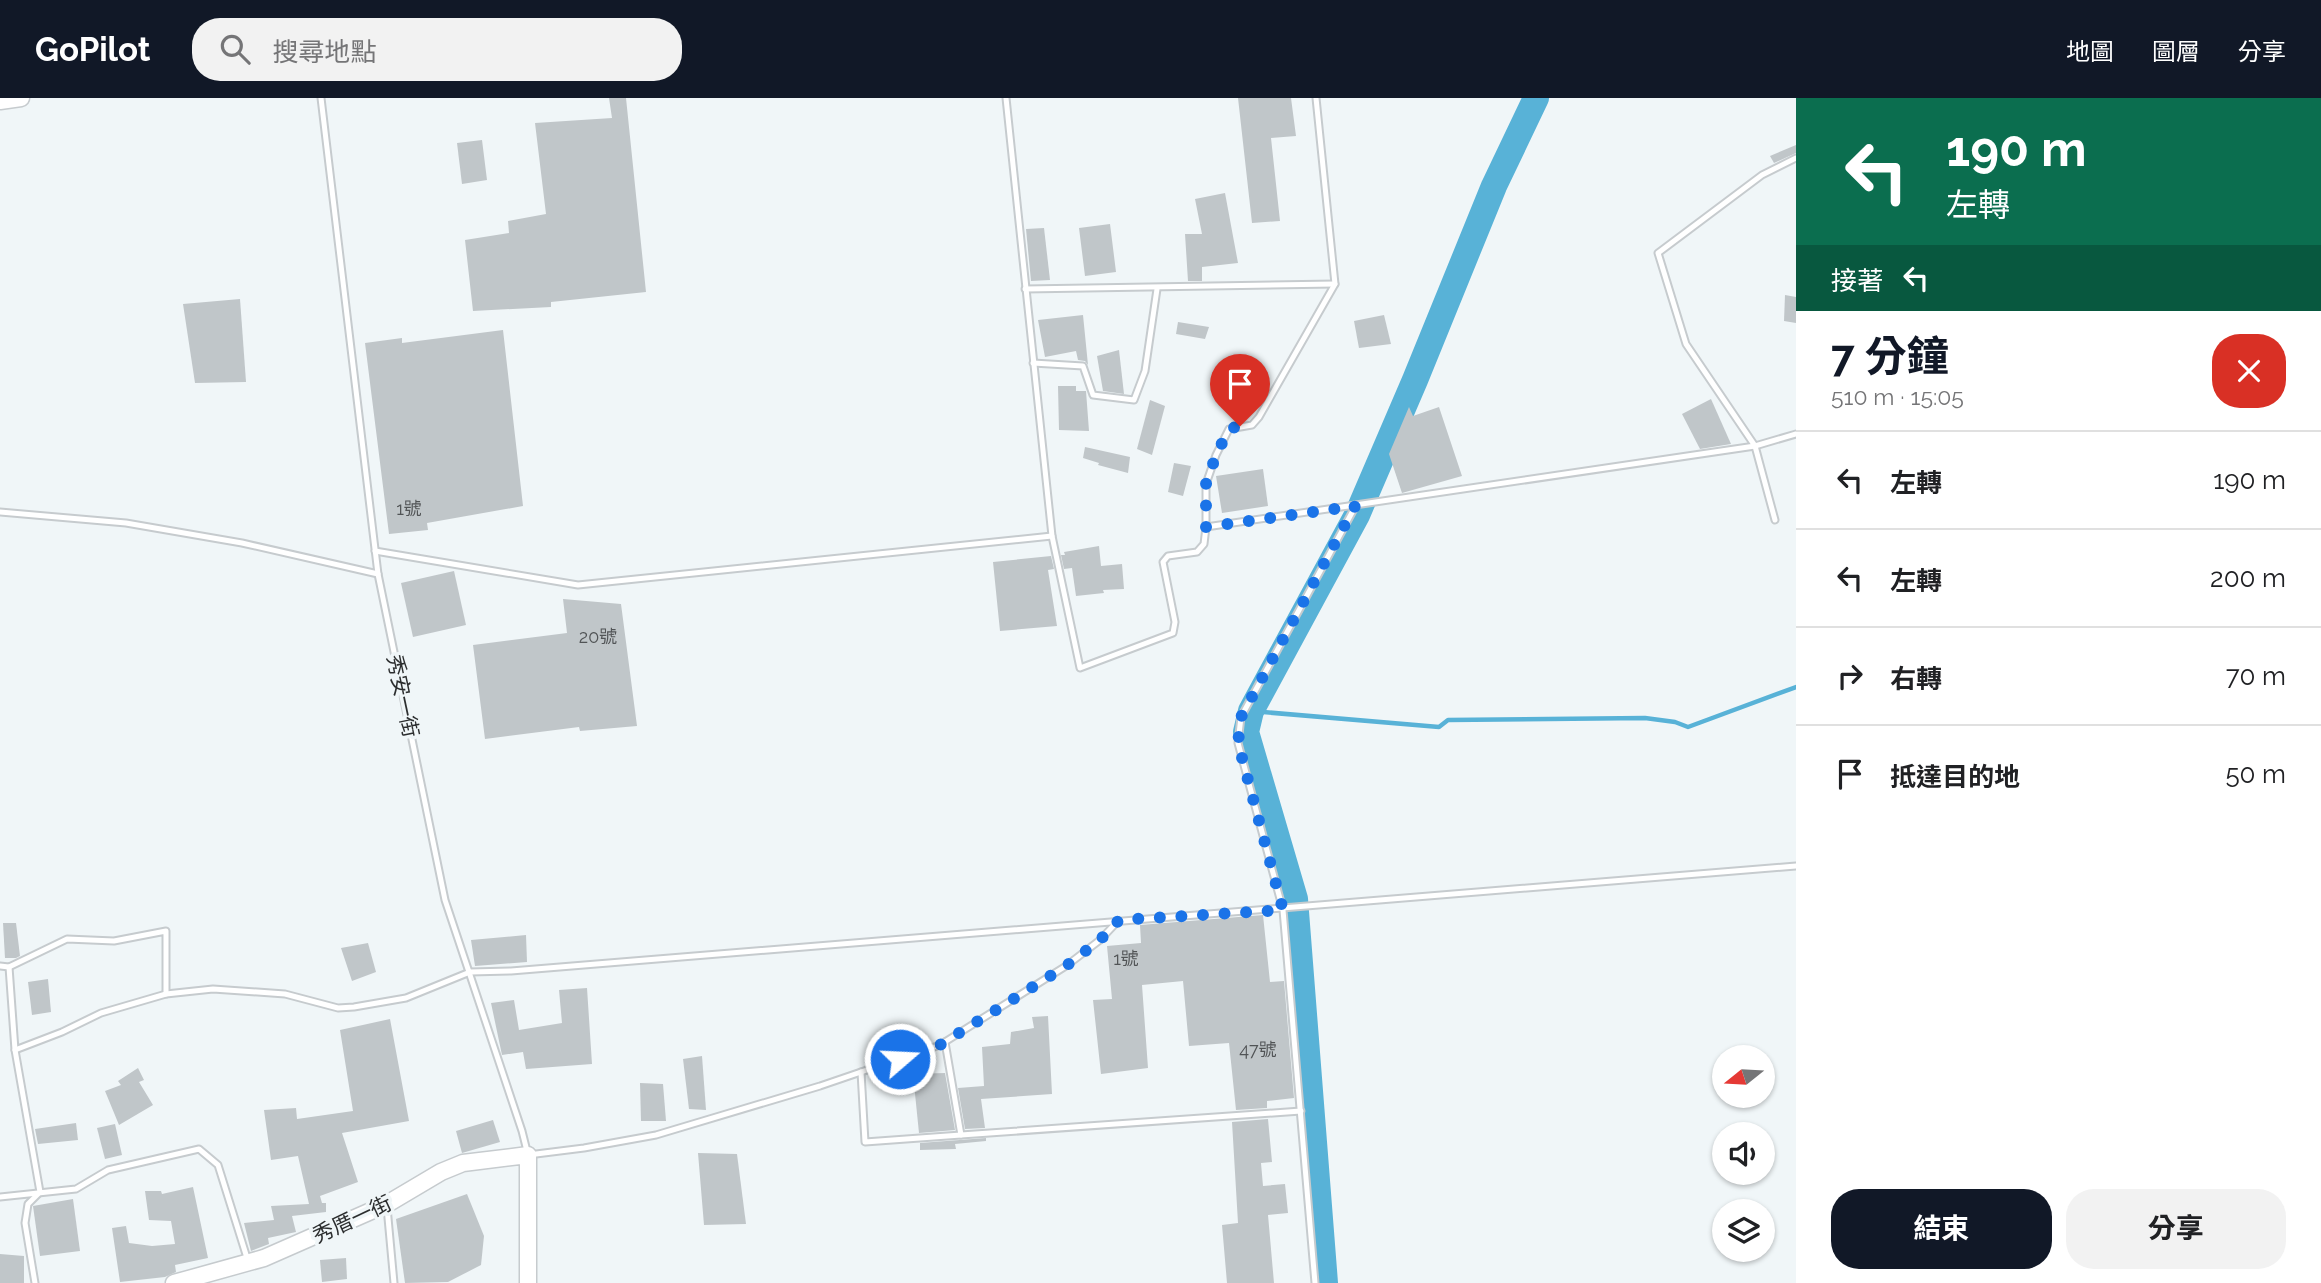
<!DOCTYPE html>
<html lang="zh-TW">
<head>
<meta charset="utf-8">
<style>
  body { margin:0; font-family:Raleway,"Noto Sans TC",sans-serif; background:#f2f2f2; color:#202124; height:100vh; display:flex; flex-direction:column; font-size:26px; white-space:nowrap }
  * { box-sizing:border-box; margin:0 }
  p { font-size:23px; color:#757577 }
  .icon { flex:none; width:38px; height:38px; fill:none; stroke:currentColor; stroke-width:2; stroke-linecap:round; stroke-linejoin:round }
  .map { position:relative; flex:1; overflow:hidden }
  .drawer { display:flex; flex-direction:column; background:#fff; width:525px }
  .drawer>* { flex:none }
  .hud { background:#0b6e4f; color:#fff; overflow:hidden }
  .needle { width:46px; rotate:252deg }
  .buttons { position:absolute; left:1712px; top:947px; display:grid; gap:14px }
  .buttons a { display:grid; place-items:center; width:63px; height:63px; border-radius:50%; background:#fff; box-shadow:0 2px 5px #0004; font-size:35px }
  .pin { position:absolute; display:grid; place-items:center; width:60px; height:60px; color:#fff; margin:-72px -30px; border-radius:50% 50% 50% 0; rotate:-45deg; box-shadow:0 0 7px #0007 }
  .pin .icon { rotate:45deg }
  .me { position:absolute; width:77px; margin:-38px; rotate:71deg; stroke-linejoin:round; filter:drop-shadow(0 0 5px #0008) }
  .turn { display:flex; align-items:center; gap:24px; height:147px; padding:0 35px; font-size:32px }
  .turn .icon { width:91px; height:91px; stroke-width:2.5 }
  .turn b { display:block; font-size:49px; line-height:60px }
  .then { display:flex; align-items:center; height:66px; padding:0 35px; background:#0003; gap:14px; font-size:26px }
  .round { display:grid; place-items:center; flex:none; width:74px; height:74px; border-radius:28px; background:#f2f2f2 }
  .overview { display:flex; align-items:center; justify-content:space-between; height:119px; padding:0 35px }
  h1 { font-size:42px; font-weight:700; line-height:52px; color:#111827 }
  .primary-button { display:flex; gap:14px; margin-top:auto; padding:14px 35px }
  .primary-button a { flex:1; height:80px; border-radius:28px; background:#111827; color:#fff; font-size:28px; font-weight:700; line-height:80px; text-align:center }
  .primary-button a+a { background:#f2f2f2; color:#202124 }
  ul { padding:0; list-style:none }
  li { display:flex; align-items:center; gap:21px; height:98px; padding:0 35px; border-top:2px solid #e0e0e0 }
  li div { flex:1 }
  li b { display:block; font-size:26px }
  li em { font-style:normal }
  header { display:flex; align-items:center; gap:42px; box-sizing:border-box; height:98px; padding:0 35px; background:#111827; color:#fff }
  header strong { font-size:33px }
  nav { display:flex; gap:38px; margin-inline-start:auto; font-size:24px }
  .search { width:490px; height:63px; background:#f2f2f2; display:flex; align-items:center; gap:18px; box-sizing:border-box; padding:0 24px; border-radius:28px; color:#757577; font-size:26px }
  main { display:flex; flex:1; min-height:0 }
  .map>svg:first-child { display:block }
  .lines { fill:none; stroke-linecap:round; stroke-linejoin:round }
  .stream { stroke:#58b2d7; stroke-width:4.5 }
  .river { stroke:#58b2d7; stroke-width:26 }
  .building { fill:#c0c6c9 }
  .lane-casing { stroke:#c6cbce; stroke-width:9 }
  .secondary-casing { stroke:#c6cbce; stroke-width:19 }
  .lane { stroke:#fff; stroke-width:5 }
  .secondary { stroke:#fff; stroke-width:16 }
  .route { stroke:#1a73e8; stroke-width:12; stroke-dasharray:0 21.6 }
  .labels { text-anchor:middle; dominant-baseline:central; stroke-width:7; stroke-linejoin:round; paint-order:stroke }
  .number-label { font-size:18px; fill:#515456 }
  .street-label { font-size:21px; fill:#2c2e2f; stroke:#f0f6f8 }
</style>
</head>
<body>
<header>
<strong>GoPilot</strong>
<div class="search"><svg class="icon" aria-label="search" viewBox="0 0 24 24"><circle cx="10" cy="10" r="6"/><path d="M15 15l6 6"/></svg>搜尋地點</div>
<nav><a>地圖</a><a>圖層</a><a>分享</a></nav>
</header>
<main>
<div class="map">
<svg width="1796" height="1185" viewBox="0 0 1796 1185">
  <rect width="100%" height="100%" fill="#f0f6f8"/>
  <g class="lines">
    <polyline class="stream" points="1251,613 1439,629 1448,622 1645,620 1675,624 1688,629 1796,589"/>
    <polyline class="river" points="1325,1185 1295,801 1246,634 1251,613 1357,417 1415,282 1494,88 1536,0"/>
  </g>
  <g class="building">
    <polygon points="609,0 626,0 646,194 551,204 551,209 473,213 465,142 509,135 508,123 546,116 535,25 612,20"/>
    <polygon points="1238,0 1291,0 1296,38 1271,40 1280,123 1252,125"/>
    <polygon points="482,42 487,82 462,86 457,45"/>
    <polygon points="1796,47 1796,55 1774,65 1770,58"/>
    <polygon points="1225,95 1238,165 1202,169 1202,183 1188,183 1185,136 1202,136 1195,101"/>
    <polygon points="1110,126 1116,174 1085,178 1079,130"/>
    <polygon points="1044,130 1050,182 1031,183 1026,131"/>
    <polygon points="1785,197 1796,199 1796,225 1784,223"/>
    <polygon points="240,201 246,284 195,285 183,206"/>
    <polygon points="1083,217 1088,267 1085,263 1078,262 1076,253 1045,259 1038,222"/>
    <polygon points="1384,217 1391,246 1359,250 1354,223"/>
    <polygon points="1178,224 1209,229 1205,241 1176,236"/>
    <polygon points="503,232 523,408 427,425 428,432 389,436 365,245 402,240 402,245"/>
    <polygon points="1119,252 1124,296 1103,293 1097,258"/>
    <polygon points="1058,288 1076,288 1076,293 1086,293 1089,333 1059,332"/>
    <polygon points="1711,301 1731,346 1700,351 1682,316"/>
    <polygon points="1150,302 1165,308 1152,357 1137,351"/>
    <polygon points="1409,309 1413,318 1439,309 1462,378 1402,395 1389,356"/>
    <polygon points="1085,349 1130,359 1128,375 1098,367 1099,365 1083,360"/>
    <polygon points="1174,365 1191,368 1183,398 1168,394"/>
    <polygon points="1263,371 1268,408 1222,415 1216,378"/>
    <polygon points="1099,448 1101,468 1122,466 1124,491 1103,492 1104,495 1076,498 1072,470 1064,471 1061,457 1065,457 1064,454"/>
    <polygon points="1051,458 1054,471 1048,472 1057,528 1000,533 993,464"/>
    <polygon points="454,473 466,527 413,539 401,485"/>
    <polygon points="563,501 621,506 637,628 580,633 579,629 485,641 473,547 567,535"/>
    <polygon points="1263,817 1270,884 1284,883 1294,1000 1267,1003 1267,1010 1236,1012 1229,945 1189,948 1183,883 1142,887 1148,970 1101,976 1093,902 1112,901 1107,848 1141,845 1140,827"/>
    <polygon points="3,825 16,825 20,858 16,860 5,860"/>
    <polygon points="526,837 527,864 475,868 471,842"/>
    <polygon points="368,845 376,874 352,883 341,850"/>
    <polygon points="48,881 51,914 32,917 28,884"/>
    <polygon points="587,890 592,966 526,971 523,954 502,957 491,905 514,902 519,932 562,925 559,892"/>
    <polygon points="1048,918 1052,996 981,1001 985,1030 965,1031 958,990 984,988 982,949 1010,946 1011,934 1034,930 1032,919"/>
    <polygon points="390,921 409,1023 342,1035 358,1084 320,1098 322,1105 326,1105 326,1114 292,1118 296,1134 268,1140 269,1146 251,1153 244,1125 274,1122 271,1108 309,1106 298,1058 271,1062 264,1012 296,1010 297,1021 353,1013 340,932"/>
    <polygon points="702,958 706,1012 689,1011 683,961"/>
    <polygon points="138,970 144,982 139,984 153,1007 119,1027 105,993 121,987 118,983"/>
    <polygon points="945,975 955,1032 919,1035 913,976"/>
    <polygon points="640,985 663,986 666,1023 641,1023"/>
    <polygon points="1268,1021 1272,1064 1261,1065 1263,1088 1285,1086 1288,1115 1268,1117 1274,1185 1227,1185 1222,1127 1238,1125 1232,1024"/>
    <polygon points="493,1022 500,1044 462,1055 456,1033"/>
    <polygon points="76,1025 78,1042 38,1046 35,1031"/>
    <polygon points="115,1026 122,1057 105,1061 97,1030"/>
    <polygon points="986,1040 986,1043 955,1046 956,1051 920,1052 920,1045"/>
    <polygon points="698,1055 737,1056 746,1126 704,1127"/>
    <polygon points="193,1089 208,1160 175,1167 176,1174 165,1179 120,1184 112,1130 126,1128 129,1145 152,1148 175,1146 171,1123 149,1122 145,1093 161,1093 162,1096"/>
    <polygon points="467,1096 484,1138 481,1167 448,1184 405,1185 396,1121"/>
    <polygon points="73,1101 80,1153 40,1158 33,1108"/>
    <polygon points="0,1156 24,1158 24,1185 0,1185"/>
    <polygon points="346,1160 347,1181 322,1184 320,1162"/>
  </g>
  <g class="lines">
    <g class="lane-casing">
      <g id="lane">
        <polyline points="321,0 378,476 445,802 522,1033 528,1057 584,1050 656,1037 820,988 940,947 1066,868 1100,842 1118,823"/>
        <polyline points="1006,0 1052,438 1080,570 1173,535 1175,524 1163,464 1168,458 1197,454 1204,446 1206,429 1755,348 1796,336"/>
        <polyline points="1025,191 1335,186"/>
        <polyline points="1033,265 1083,268 1093,297 1134,302 1145,273 1157,191"/>
        <polyline points="0,414 126,425 242,445 378,476"/>
        <polyline points="1775,422 1755,348 1686,246 1658,155 1762,77 1796,60"/>
        <polyline points="1206,429 1206,386 1216,357 1229,331 1252,327 1259,319 1335,186 1316,0"/>
        <polyline points="375,453 578,487 1052,438"/>
        <polyline points="0,868 9,869 67,841 114,843 166,833 166,896"/>
        <polyline points="9,869 15,952 40,1094 28,1106 25,1125 35,1185"/>
        <polyline points="945,944 961,1037 1301,1013"/>
        <path d="M 15,952 L 62,934 L 101,915 L 166,896 L 213,891 L 285,896 L 338,910 L 354,909 L 406,900 L 470,874 L 511,873 C 939,836 1368,805 1796,768"/>
        <polyline points="861,974 865,1044 961,1037"/>
        <polyline points="0,1099 76,1091 108,1072 199,1051 218,1067 248,1163"/>
        <polyline points="387,1109 394,1185"/>
        <polyline points="1315,1185 1283,812 1238,645 1241,619 1355,409"/>
      </g>
    </g>
    <g class="secondary-casing">
      <g id="secondary">
        <polyline points="0,3 21,0"/>
        <polyline points="174,1185 264,1160 387,1106 441,1074 463,1065 528,1057 528,1185"/>
      </g>
    </g>
    <use href="#lane" class="lane"/>
    <use href="#secondary" class="secondary"/>
  </g>
  <g class="lines">
    <polyline class="route" points="900,961 940,947 1066,868 1100,842 1119,822 1283,812 1238,645 1241,619 1355,408 1206,429 1206,386 1216,357 1229,331 1240,328"/>
  </g>
  <g class="labels">
    <g class="number-label">
      <text x="409" y="410">1號</text>
      <text x="598" y="538">20號</text>
      <text x="1126" y="860">1號</text>
      <text x="1258" y="951">47號</text>
    </g>
    <g class="street-label">
      <text transform="translate(403 598) rotate(78)">秀安一街</text>
      <text transform="translate(352 1121) rotate(-25)">秀厝一街</text>
    </g>
  </g>
</svg>
<div class="buttons">
<a><svg class="needle" viewBox="-14 -14 28 28"><path d="M0-13l5 13h-10z" fill="#e53935"/><path d="M0 13l5-13h-10z" fill="#757577"/></svg></a>
<a><svg class="icon" aria-label="sound" viewBox="0 0 24 24"><path d="M4 9h4l5-4v14l-5-4H4zM17 9q2 3 0 6"/></svg></a>
<a><svg class="icon" aria-label="layers" viewBox="0 0 24 24"><path d="M12 4l9 5-9 5-9-5zM3 14l9 5 9-5"/></svg></a>
</div>
<div class="pin" style="left:1240px;top:328px;background:#d93025"><svg class="icon" aria-label="arrive" viewBox="0 0 24 24"><path d="M6 21V4h12l-3 4 3 4H6"/></svg></div>
<svg class="me" style="left:900px;top:961px" viewBox="-20 -20 40 40"><circle r="17" fill="#1a73e8" stroke="#fff" stroke-width="3"/><path d="M0-11L8 9 0 5-8 9z" fill="#fff"/></svg>
</div>
<section class="drawer">
<div class="hud">
<div class="turn"><svg class="icon" aria-label="left" viewBox="0 0 24 24"><path d="M17 20v-9H6M10 6l-5 5 5 5"/></svg><div><b>190 m</b>左轉</div></div>
<div class="then">接著<svg class="icon" aria-label="left" viewBox="0 0 24 24"><path d="M17 20v-9H6M10 6l-5 5 5 5"/></svg></div>
</div>
<div class="overview"><div><h1>7 分鐘</h1><p>510 m · 15:05</p></div><a class="round" style="background:#d93025;color:#fff"><svg class="icon" aria-label="close" viewBox="0 0 24 24"><path d="M6 6l12 12M18 6L6 18"/></svg></a></div>
<ul>
<li><svg class="icon" aria-label="left" viewBox="0 0 24 24"><path d="M17 20v-9H6M10 6l-5 5 5 5"/></svg><div><b>左轉</b></div><em>190 m</em></li>
<li><svg class="icon" aria-label="left" viewBox="0 0 24 24"><path d="M17 20v-9H6M10 6l-5 5 5 5"/></svg><div><b>左轉</b></div><em>200 m</em></li>
<li><svg class="icon" aria-label="right" viewBox="0 0 24 24"><path d="M7 20v-9h11M14 6l5 5-5 5"/></svg><div><b>右轉</b></div><em>70 m</em></li>
<li><svg class="icon" aria-label="arrive" viewBox="0 0 24 24"><path d="M6 21V4h12l-3 4 3 4H6"/></svg><div><b>抵達目的地</b></div><em>50 m</em></li>
</ul>
<div class="primary-button"><a>結束</a><a>分享</a></div>
</section>
</main>
</body>
</html>
